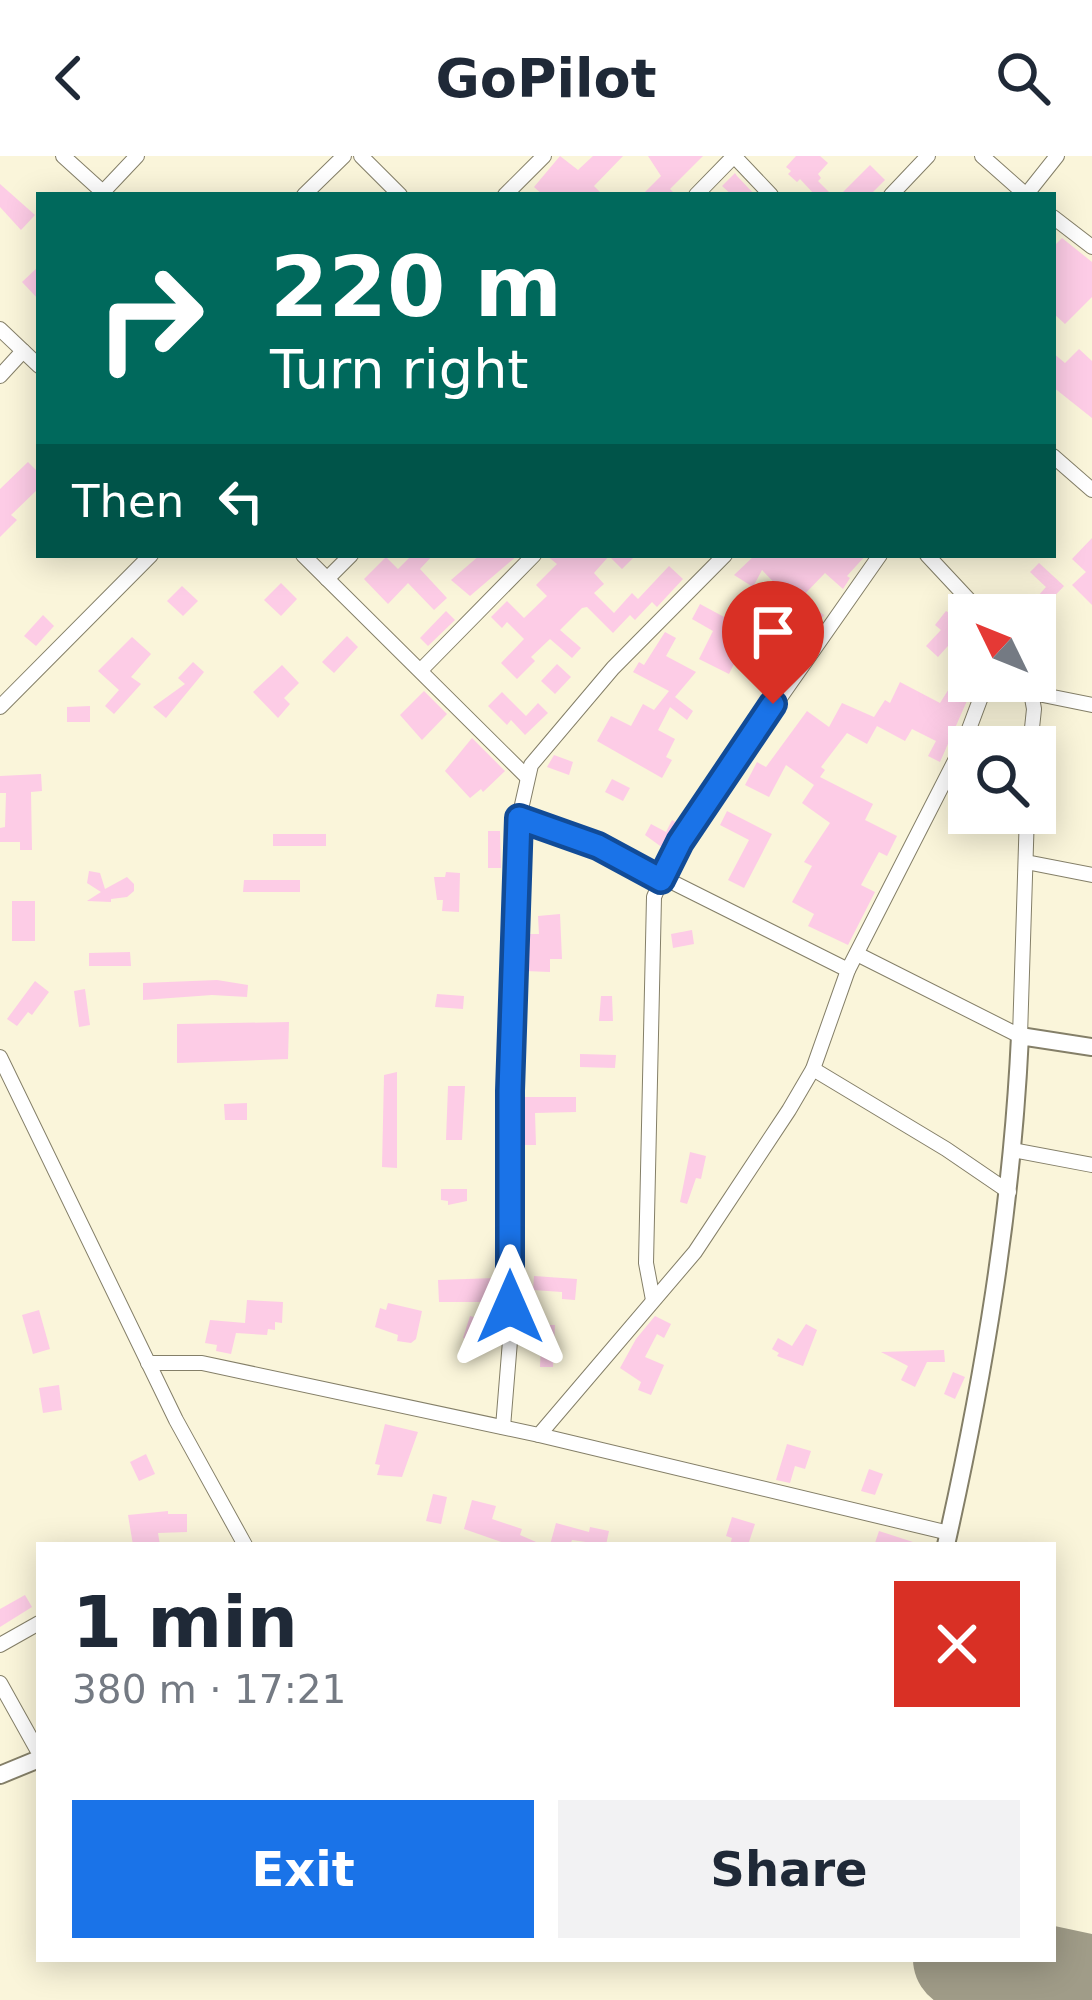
<!DOCTYPE html>
<html lang="en">
<head>
<meta charset="utf-8">
<style>
  body { margin:0; font-family:"DejaVu Sans",sans-serif; background:#f2f2f3; color:#1f2937; height:100vh; display:flex; flex-direction:column; font-size:45px; white-space:nowrap }
  * { box-sizing:border-box; margin:0 }
  p { font-size:39px; color:#747a83 }
  .icon { flex:none; width:66px; height:66px; fill:none; stroke:currentColor; stroke-width:2; stroke-linecap:round; stroke-linejoin:round }
  .map { position:relative; flex:1; overflow:hidden }
  .details { position:absolute; left:36px; top:1386px; width:1020px; height:420px; display:flex; flex-direction:column; background:#fff; border-radius:0px; box-shadow:0 6px 30px #0003 }
  .details>* { flex:none }
  .top-card { position:absolute; left:36px; top:36px; width:1020px; height:366px; border-radius:0px; box-shadow:0 6px 30px #0003; background:#00695c; color:#fff; overflow:hidden }
  .needle { width:78px; rotate:313deg }
  .tools { position:absolute; left:948px; top:438px; display:grid; gap:24px }
  .tools a { display:grid; place-items:center; width:108px; height:108px; border-radius:0px; background:#fff; box-shadow:0 6px 30px #0003; font-size:60px }
  .pin { position:absolute; display:grid; place-items:center; width:102px; height:102px; color:#fff; margin:-123px -51px; border-radius:50% 50% 50% 0; rotate:-45deg; box-shadow:0 0 12px #0007 }
  .pin .icon { rotate:45deg }
  .me { position:absolute; width:132px; margin:-66px; rotate:0deg; stroke-linejoin:round; filter:drop-shadow(0 0 9px #0008) }
  .turn { display:flex; align-items:center; gap:42px; height:252px; padding:0 36px; font-size:54px }
  .turn .icon { width:156px; height:156px; stroke-width:2.5 }
  .turn b { display:block; font-size:84px; line-height:102px }
  .then { display:flex; align-items:center; height:114px; padding:0 36px; background:#0003; gap:24px; font-size:45px }
  .round { display:grid; place-items:center; flex:none; width:126px; height:126px; border-radius:0px; background:#f2f2f3 }
  .head { display:flex; align-items:center; justify-content:space-between; height:204px; padding:0 36px }
  h1 { font-size:72px; font-weight:700; line-height:90px }
  .action { display:flex; gap:24px; margin-top:auto; padding:24px 36px }
  .action a { flex:1; height:138px; border-radius:0px; background:#1a73e8; color:#fff; font-size:48px; font-weight:700; line-height:138px; text-align:center }
  .action a+a { background:#f2f2f3; color:#1f2937 }
  header { display:flex; justify-content:space-between; align-items:center; height:156px; padding:0 36px; background:#fff; font-size:54px; font-weight:700 }
  .map>svg:first-child { display:block }
  .lines { fill:none; stroke-linecap:round; stroke-linejoin:round }
  .runway { stroke:#a09c88; stroke-width:102 }
  .building { fill:#fdcce6 }
  .minor-casing { stroke:#847f68; stroke-width:16 }
  .tertiary-casing { stroke:#847f68; stroke-width:20 }
  .minor { stroke:#fff; stroke-width:14 }
  .tertiary { stroke:#fff; stroke-width:16 }
  .route-casing { stroke:#114b97; stroke-width:30 }
  .route { stroke:#1a73e8; stroke-width:21 }
</style>
</head>
<body>
<header><svg class="icon" aria-label="back" viewBox="0 0 24 24"><path d="M15 5l-7 7 7 7"/></svg>GoPilot<svg class="icon" aria-label="search" viewBox="0 0 24 24"><circle cx="10" cy="10" r="6"/><path d="M15 15l6 6"/></svg></header>
<div class="map">
<svg width="1092" height="1844" viewBox="0 0 1092 1844">
  <rect width="100%" height="100%" fill="#faf5da"/>
  <g class="lines">
    <polyline class="runway" points="964,1803 1092,1830"/>
  </g>
  <g class="building">
    <polygon points="560,0 578,14 593,0 623,0 594,30 603,39 543,39 534,31"/>
    <polygon points="648,0 703,0 670,33 676,39 642,39 661,20"/>
    <polygon points="796,0 820,0 828,7 818,18 821,22 818,25 832,39 815,39 800,23 797,26 788,18 791,15 786,11"/>
    <polygon points="870,9 885,24 870,39 840,39"/>
    <polygon points="735,17 737,20 755,39 732,39 722,30"/>
    <polygon points="0,28 35,59 21,74 0,51"/>
    <polygon points="1062,82 1092,106 1092,141 1065,168 1053,157 1053,91"/>
    <polygon points="39,110 39,144 22,126"/>
    <polygon points="1079,193 1092,205 1092,262 1053,231 1053,197 1065,207"/>
    <polygon points="28,306 39,317 39,332 11,359 17,364 0,381 0,333"/>
    <polygon points="1092,382 1092,449 1072,429 1086,416 1072,403"/>
    <polygon points="412,399 433,399 420,413 447,442 434,454 408,427 388,448 364,423 386,401 398,413"/>
    <polygon points="480,399 518,399 470,440 451,424"/>
    <polygon points="546,399 636,399 622,413 609,400 594,417 604,428 594,437 614,457 632,437 638,443 669,410 683,423 657,451 652,446 635,464 630,459 613,477 587,451 582,452 560,474 581,492 572,502 550,483 531,501 535,505 517,523 501,507 524,483 507,466 502,472 491,461 507,445 524,462 547,440 536,429 557,408"/>
    <polygon points="755,399 866,399 847,420 850,422 843,433 825,417 800,443 824,459 816,471 777,446 783,436 762,414 753,431 734,419"/>
    <polygon points="1039,407 1064,430 1046,449 1038,440 1046,431 1030,416"/>
    <polygon points="281,427 297,443 281,460 264,444"/>
    <polygon points="182,430 198,445 183,460 167,445"/>
    <polygon points="700,448 739,469 746,455 757,461 729,518 699,503 713,475 692,463"/>
    <polygon points="446,455 455,464 428,490 420,482"/>
    <polygon points="946,455 969,469 969,493 956,481 938,501 926,490 941,474 935,469"/>
    <polygon points="43,459 54,470 36,490 24,480"/>
    <polygon points="665,476 676,482 666,500 696,516 675,541 693,555 687,564 670,551 658,574 675,583 666,601 672,604 662,622 597,585 611,560 631,570 643,548 654,554 669,535 633,516 639,506 644,509"/>
    <polygon points="347,480 358,491 334,517 322,506"/>
    <polygon points="132,481 151,498 131,521 141,528 114,558 105,550 119,534 98,515"/>
    <polygon points="193,506 204,516 166,562 153,551 185,528 178,522"/>
    <polygon points="557,508 571,521 555,538 541,525"/>
    <polygon points="282,509 299,527 284,542 290,548 278,562 253,536"/>
    <polygon points="900,526 940,547 952,528 970,538 940,606 928,600 936,585 912,573 905,585 877,570 867,588 847,577 821,611 825,614 820,621 873,648 865,664 897,680 887,700 879,696 861,729 875,736 848,789 808,770 814,758 792,746 812,710 804,706 830,667 802,647 814,629 786,609 769,641 745,629 757,606 766,611 807,555 829,571 842,547 874,561 885,544 890,547"/>
    <polygon points="424,535 447,558 422,584 400,559"/>
    <polygon points="502,536 526,560 538,547 548,557 525,579 511,564 507,569 488,550"/>
    <polygon points="90,550 90,566 67,566 67,551"/>
    <polygon points="472,582 505,615 483,636 481,633 470,642 445,615"/>
    <polygon points="554,599 573,606 569,619 547,611"/>
    <polygon points="41,618 42,635 31,636 32,694 20,694 20,686 0,686 0,672 5,671 6,637 0,637 0,620"/>
    <polygon points="612,623 630,632 623,645 605,636"/>
    <polygon points="727,655 772,678 744,732 728,724 749,684 720,669"/>
    <polygon points="672,664 679,668 663,692 645,679 651,668 666,676"/>
    <polygon points="488,675 500,675 501,712 488,712"/>
    <rect x="273" y="678" width="53" height="12"/>
    <polygon points="89,715 100,717 105,733 127,721 134,728 134,735 127,741 111,743 111,746 87,745 101,736 87,727"/>
    <polygon points="446,716 460,717 459,756 442,755 443,744 437,744 434,721 445,721"/>
    <polygon points="244,724 300,724 300,736 243,736"/>
    <rect x="12" y="745" width="23" height="40"/>
    <polygon points="560,758 562,803 550,803 550,816 525,815 526,778 539,778 538,760"/>
    <polygon points="692,774 694,788 673,792 671,778"/>
    <polygon points="130,796 131,810 89,810 89,797"/>
    <polygon points="217,824 248,829 247,841 212,839 143,844 143,827"/>
    <polygon points="35,825 49,836 32,859 28,856 17,870 7,863"/>
    <polygon points="85,833 90,869 79,871 74,835"/>
    <polygon points="437,838 464,840 463,853 435,851"/>
    <polygon points="601,840 612,840 613,865 599,865"/>
    <polygon points="289,866 288,903 177,907 177,868"/>
    <polygon points="580,898 616,899 615,912 580,911"/>
    <polygon points="397,916 397,1012 382,1011 384,919"/>
    <polygon points="448,930 465,930 462,984 446,984"/>
    <polygon points="524,941 576,941 576,956 535,957 536,989 523,989"/>
    <polygon points="247,947 247,964 225,964 224,948"/>
    <polygon points="690,996 706,1000 701,1023 696,1022 687,1048 680,1046"/>
    <polygon points="441,1033 467,1033 467,1045 448,1049 448,1045 441,1044"/>
    <polygon points="534,1120 577,1123 575,1144 562,1143 562,1136 533,1134"/>
    <polygon points="495,1122 495,1146 439,1146 438,1124"/>
    <polygon points="247,1144 283,1146 282,1167 275,1166 275,1174 268,1173 267,1179 236,1177 231,1198 216,1195 217,1189 205,1187 210,1164 245,1167"/>
    <polygon points="388,1147 422,1155 416,1183 411,1187 397,1185 398,1179 375,1171 380,1152 386,1154"/>
    <polygon points="39,1154 50,1193 33,1198 22,1159"/>
    <polygon points="470,1160 492,1166 485,1189 463,1182"/>
    <polygon points="655,1160 671,1168 664,1182 657,1178 645,1201 664,1209 651,1239 638,1234 641,1226 620,1212 636,1183"/>
    <polygon points="806,1168 817,1174 803,1210 777,1200 779,1197 772,1193 778,1182 792,1190"/>
    <polygon points="542,1169 555,1169 553,1211 540,1211"/>
    <polygon points="944,1194 945,1206 927,1206 915,1231 901,1224 908,1210 881,1196"/>
    <polygon points="953,1216 965,1221 955,1243 944,1238"/>
    <polygon points="59,1229 62,1254 43,1257 39,1232"/>
    <polygon points="385,1268 418,1276 402,1321 377,1319 380,1309 375,1308"/>
    <polygon points="787,1288 811,1295 805,1313 795,1310 790,1327 776,1324"/>
    <polygon points="146,1298 155,1318 139,1325 130,1306"/>
    <polygon points="869,1313 883,1318 875,1339 861,1335"/>
    <polygon points="433,1338 447,1341 441,1368 426,1365"/>
    <polygon points="472,1344 496,1350 492,1363 522,1373 520,1379 543,1389 510,1389 464,1373"/>
    <polygon points="168,1355 168,1358 187,1358 187,1376 158,1377 160,1389 133,1389 128,1359"/>
    <polygon points="732,1361 755,1368 748,1389 730,1389 732,1382 726,1380"/>
    <polygon points="556,1367 589,1376 590,1371 609,1375 606,1389 572,1384 570,1389 550,1389"/>
    <polygon points="879,1375 916,1387 915,1389 875,1387"/>
    <polygon points="25,1439 32,1451 0,1471 0,1453"/>
  </g>
  <g class="lines">
    <g class="minor-casing">
      <g id="minor">
        <polyline points="63,0 106,39"/>
        <polyline points="361,0 400,39"/>
        <polyline points="734,0 771,39"/>
        <polyline points="982,0 1026,39"/>
        <polyline points="103,36 137,0"/>
        <polyline points="304,39 344,0"/>
        <polyline points="505,39 544,0"/>
        <polyline points="696,39 734,0"/>
        <polyline points="891,39 928,0"/>
        <polyline points="1026,39 1057,0"/>
        <polyline points="1053,61 1092,91"/>
        <polyline points="0,173 39,210"/>
        <polyline points="0,220 23,195"/>
        <polyline points="1053,300 1092,334"/>
        <polyline points="303,399 526,620"/>
        <polyline points="927,399 983,459"/>
        <polyline points="327,423 351,399"/>
        <polyline points="422,513 534,399"/>
        <polyline points="1029,525 1034,553 1030,591"/>
        <polyline points="1033,537 1092,549"/>
        <polyline points="0,551 151,399"/>
        <polyline points="519,662 632,706 848,814"/>
        <polyline points="1026,706 1092,719"/>
        <polyline points="857,798 1020,880 1027,657"/>
        <polyline points="0,901 176,1264 245,1389"/>
        <polyline points="813,913 946,993 1009,1036"/>
        <polyline points="1013,994 1092,1009"/>
        <polyline points="653,1144 646,1107 654,741 671,701 691,669 880,399"/>
        <polyline points="148,1207 202,1207 539,1279 695,1096 789,954 813,913 848,814 963,589 987,525"/>
        <polyline points="503,1271 510,1185 515,735 519,662 531,609 613,512 725,399"/>
        <polyline points="539,1279 949,1377"/>
        <polyline points="0,1489 39,1467"/>
        <polyline points="0,1527 39,1597"/>
      </g>
    </g>
    <g class="tertiary-casing">
      <g id="tertiary">
        <path d="M 946,1389 C 984,1220 1012,1052 1020,880 L 1092,891"/>
        <polyline points="0,1619 39,1603"/>
      </g>
    </g>
    <use href="#minor" class="minor"/>
    <use href="#tertiary" class="tertiary"/>
  </g>
  <g class="lines">
    <g class="route-casing">
      <polyline id="route" points="510,1151 510,935 519,662 598,690 661,724 680,686 773,548"/>
    </g>
    <use href="#route" class="route"/>
  </g>
</svg>
<div class="tools">
<a><svg class="needle" viewBox="-14 -14 28 28"><path d="M0-13l5 13h-10z" fill="#e53935"/><path d="M0 13l5-13h-10z" fill="#747a83"/></svg></a>
<a><svg class="icon" aria-label="search" viewBox="0 0 24 24"><circle cx="10" cy="10" r="6"/><path d="M15 15l6 6"/></svg></a>
</div>
<div class="pin" style="left:773px;top:548px;background:#d93025"><svg class="icon" aria-label="arrive" viewBox="0 0 24 24"><path d="M6 21V4h12l-3 4 3 4H6"/></svg></div>
<svg class="me" style="left:510px;top:1151px" viewBox="-20 -20 40 40"><path d="M0-17L14 15 0 8-14 15z" fill="#1a73e8" stroke="#fff" stroke-width="4"/></svg>
<div class="top-card">
<div class="turn"><svg class="icon" aria-label="right" viewBox="0 0 24 24"><path d="M7 20v-9h11M14 6l5 5-5 5"/></svg><div><b>220 m</b>Turn right</div></div>
<div class="then">Then<svg class="icon" aria-label="left" viewBox="0 0 24 24"><path d="M17 20v-9H6M10 6l-5 5 5 5"/></svg></div>
</div>
<section class="details">
<div class="head"><div><h1>1 min</h1><p>380 m · 17:21</p></div><a class="round" style="background:#d93025;color:#fff"><svg class="icon" aria-label="close" viewBox="0 0 24 24"><path d="M6 6l12 12M18 6L6 18"/></svg></a></div>
<div class="action"><a>Exit</a><a>Share</a></div>
</section>
</div>
</body>
</html>
